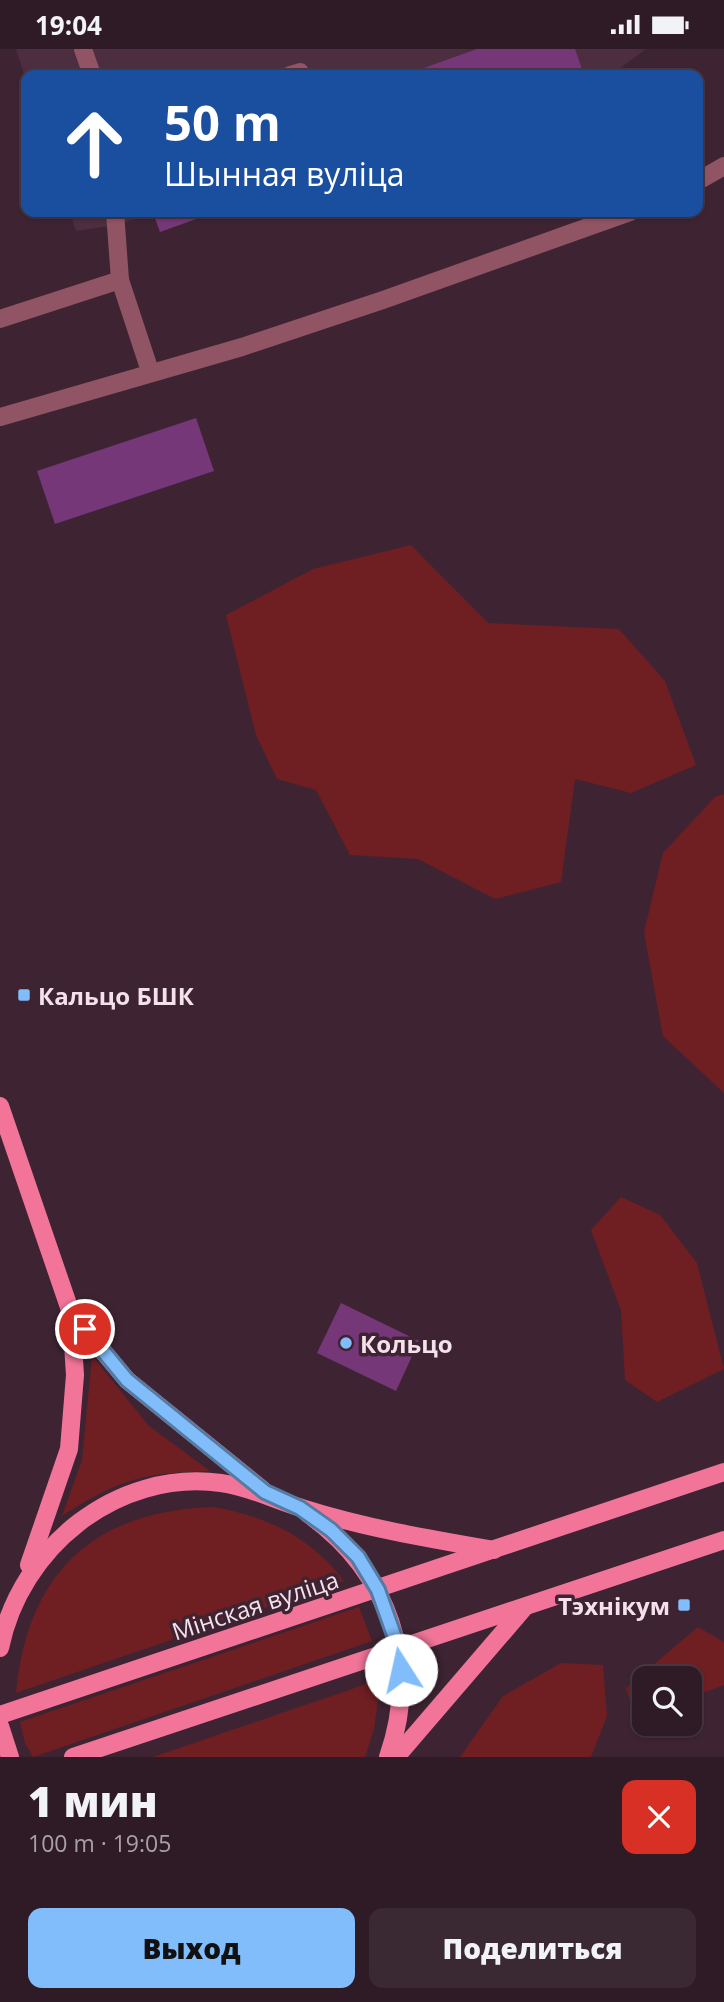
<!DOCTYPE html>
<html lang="ru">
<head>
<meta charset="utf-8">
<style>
  body { margin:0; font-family:"Open Sans",sans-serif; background:#3a2832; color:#f1f3f6; height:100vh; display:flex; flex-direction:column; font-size:26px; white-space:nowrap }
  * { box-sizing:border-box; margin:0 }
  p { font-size:23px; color:#a7a1a7 }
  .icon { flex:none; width:38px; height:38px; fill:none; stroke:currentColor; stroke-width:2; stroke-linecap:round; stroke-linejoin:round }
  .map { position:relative; height:1708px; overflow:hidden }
  .details { display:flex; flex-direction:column; background:#2e1b26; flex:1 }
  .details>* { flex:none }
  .top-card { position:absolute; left:21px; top:21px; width:682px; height:147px; border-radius:14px; box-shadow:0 2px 5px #0004,0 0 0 2px #493943; background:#1a4fa0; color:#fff; overflow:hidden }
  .buttons { position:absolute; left:632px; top:1617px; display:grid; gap:14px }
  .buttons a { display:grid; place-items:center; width:70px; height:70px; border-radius:14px; background:#2e1b26; box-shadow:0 2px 5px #0004,0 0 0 2px #493943; font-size:35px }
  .pin { position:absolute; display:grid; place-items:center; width:60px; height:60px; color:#fff; margin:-30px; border:4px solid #fff; border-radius:50%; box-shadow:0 2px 7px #0007 }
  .me { position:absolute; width:77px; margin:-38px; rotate:350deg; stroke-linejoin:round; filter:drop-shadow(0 0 5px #0008) }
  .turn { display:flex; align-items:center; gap:24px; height:147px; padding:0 28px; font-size:32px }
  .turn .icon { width:91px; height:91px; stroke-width:2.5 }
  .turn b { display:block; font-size:49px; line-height:60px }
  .round { display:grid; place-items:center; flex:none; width:74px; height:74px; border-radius:14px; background:#3a2832 }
  .summary { display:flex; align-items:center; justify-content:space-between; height:119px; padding:0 28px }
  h1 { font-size:42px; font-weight:800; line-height:52px }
  .button { display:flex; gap:14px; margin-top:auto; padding:14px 28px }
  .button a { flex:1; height:80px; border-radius:14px; background:#81bdfa; color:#111; font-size:28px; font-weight:800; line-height:80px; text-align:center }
  .button a+a { background:#3a2832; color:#f1f3f6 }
  .status { display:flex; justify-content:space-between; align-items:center; height:49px; padding:0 35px; background:#2e1b26; direction:ltr }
  .status svg { height:19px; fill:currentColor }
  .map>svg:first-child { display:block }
  .built { fill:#4d2e40 }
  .green { fill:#6f1e22 }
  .building { fill:#753778 }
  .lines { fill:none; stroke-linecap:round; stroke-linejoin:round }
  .minor { stroke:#915464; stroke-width:18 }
  .major { stroke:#f27599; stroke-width:18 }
  .route-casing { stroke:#547ba2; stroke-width:18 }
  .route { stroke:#81bdfa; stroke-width:12 }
  .poi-dot { fill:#81bdfa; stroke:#3e2433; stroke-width:2.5 }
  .labels { text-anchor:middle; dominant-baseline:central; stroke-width:7; stroke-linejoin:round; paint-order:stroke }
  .poi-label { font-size:24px; font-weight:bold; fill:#f4e2eb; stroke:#3e2433; text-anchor:start }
  .street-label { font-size:24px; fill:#f4e2eb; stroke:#3e2433 }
</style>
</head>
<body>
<div class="status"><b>19:04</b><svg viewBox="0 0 49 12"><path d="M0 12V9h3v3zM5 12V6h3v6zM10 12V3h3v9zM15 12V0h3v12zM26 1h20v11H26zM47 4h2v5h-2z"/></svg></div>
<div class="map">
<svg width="724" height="1708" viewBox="0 0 724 1708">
  <rect width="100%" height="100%" fill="#3e2433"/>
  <g class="built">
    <polygon points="16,0 646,0 611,26 26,26 26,31"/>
    <polygon points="70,163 217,163 160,183 153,165 116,176 76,182"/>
  </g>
  <g class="green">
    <polygon points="411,496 488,574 619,580 665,632 696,716 631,744 575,730 561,833 495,850 418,810 350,806 316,741 277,730 256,686 226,566 313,520"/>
    <polygon points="724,745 724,1044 663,987 644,883 663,804 715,748"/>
    <polygon points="621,1148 660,1166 697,1214 724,1320 657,1353 625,1331 621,1261 591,1181"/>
    <path d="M 92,1307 L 149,1377 L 210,1422 C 142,1424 120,1430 62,1467 L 82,1411 Z"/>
    <path d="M 213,1458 C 266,1467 311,1488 344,1532 L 16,1644 C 27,1525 92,1462 213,1458 Z"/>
    <polygon points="359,1558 372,1592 33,1708 25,1694 20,1673"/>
    <polygon points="698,1578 724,1593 724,1636 690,1649 690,1629 644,1629 644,1658 631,1655 626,1639"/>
    <polygon points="561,1614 603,1616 607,1667 591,1708 460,1708 503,1647"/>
    <polygon points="381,1630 374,1680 365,1708 153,1708"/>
  </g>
  <g class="building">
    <polygon points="477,0 575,0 584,26 423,26 421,20"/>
    <polygon points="153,163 215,163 160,183"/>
    <polygon points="196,369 214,422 55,475 37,422"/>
    <polygon points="341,1254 419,1292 396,1342 317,1304"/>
  </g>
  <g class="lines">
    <g class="minor">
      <polyline points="83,0 92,26"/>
      <polyline points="290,26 300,23"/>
      <polyline points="698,132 724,117"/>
      <polyline points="115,163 120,231"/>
      <polyline points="0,270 120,231 150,322"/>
      <polyline points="0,368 242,298 383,251 630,163"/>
    </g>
    <g class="major">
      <polyline points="0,1057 71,1264 75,1326 69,1400 29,1516"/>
      <polyline points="71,1264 127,1331 263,1441"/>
      <path d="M 308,1465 C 388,1522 421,1614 388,1708"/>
      <path d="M 0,1599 C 20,1499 116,1420 221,1434 C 251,1438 274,1451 302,1459 C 365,1479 430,1490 494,1501"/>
      <polyline points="0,1666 724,1423"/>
      <polyline points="0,1677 10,1708"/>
      <polyline points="73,1708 724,1491"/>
      <polyline points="396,1708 524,1559"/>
    </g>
  </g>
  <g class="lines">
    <g class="route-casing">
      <polyline id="route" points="85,1280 127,1331 265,1443 300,1459 331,1481 358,1508 378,1541 399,1600 401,1621"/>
    </g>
    <use href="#route" class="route"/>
  </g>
  <g class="poi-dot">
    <rect x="17" y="939" width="14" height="14" rx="3.5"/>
    <circle cx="346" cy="1294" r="7"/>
    <rect x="677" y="1549" width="14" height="14" rx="3.5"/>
  </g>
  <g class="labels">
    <g class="poi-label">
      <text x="38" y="946">Кальцо БШК</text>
      <text x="360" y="1294">Кольцо</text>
      <text x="670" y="1556" text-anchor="end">Тэхнікум</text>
    </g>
    <g class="street-label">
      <text transform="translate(255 1556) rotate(-18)">Мінская вуліца</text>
    </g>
  </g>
</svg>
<div class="buttons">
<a><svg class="icon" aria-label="search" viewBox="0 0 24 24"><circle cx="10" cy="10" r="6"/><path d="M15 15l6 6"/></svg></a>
</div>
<div class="pin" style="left:85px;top:1280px;background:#d93025"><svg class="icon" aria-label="arrive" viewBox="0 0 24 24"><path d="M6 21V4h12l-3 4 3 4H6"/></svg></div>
<svg class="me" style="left:401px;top:1621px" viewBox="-20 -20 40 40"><circle r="19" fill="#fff"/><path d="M0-13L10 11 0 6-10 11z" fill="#81bdfa"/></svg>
<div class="top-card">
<div class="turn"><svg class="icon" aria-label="ahead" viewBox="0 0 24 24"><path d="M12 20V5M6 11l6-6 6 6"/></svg><div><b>50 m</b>Шынная вуліца</div></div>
</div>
</div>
<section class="details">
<div class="summary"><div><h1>1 мин</h1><p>100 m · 19:05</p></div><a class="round" style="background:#d93025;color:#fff"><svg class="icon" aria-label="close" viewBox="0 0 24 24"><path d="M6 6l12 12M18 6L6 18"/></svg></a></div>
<div class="button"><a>Выход</a><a>Поделиться</a></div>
</section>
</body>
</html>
